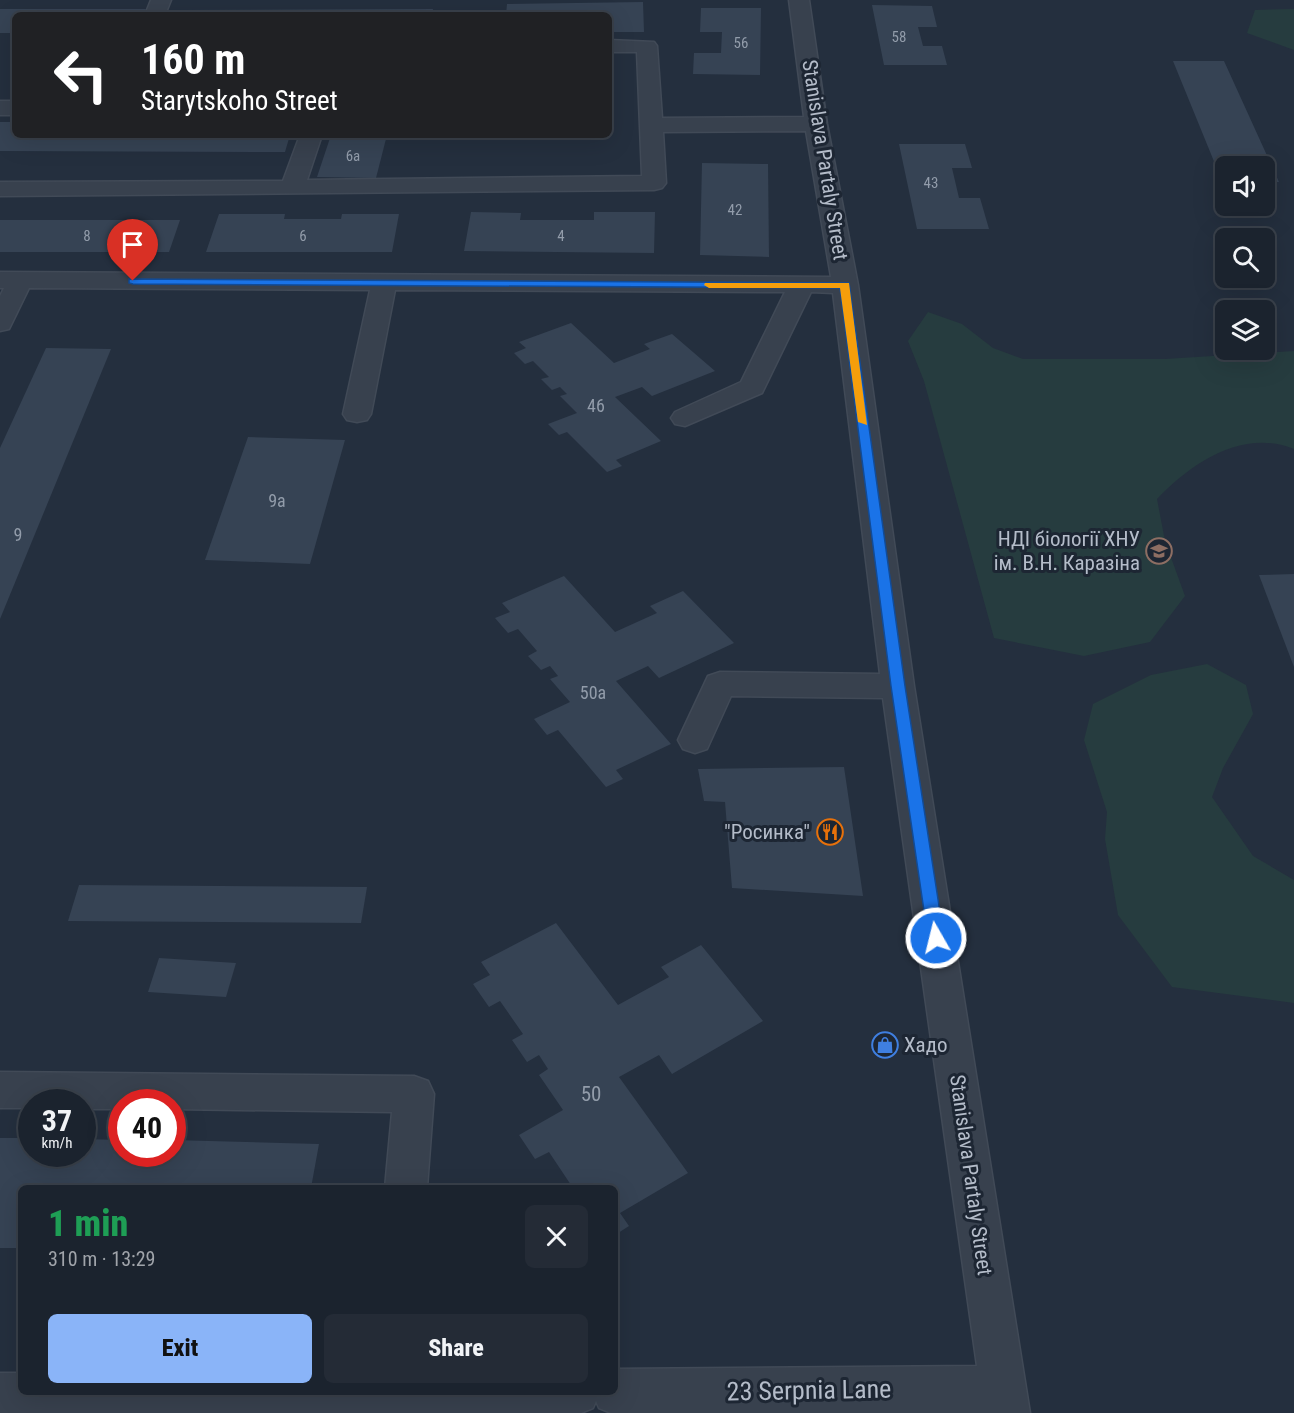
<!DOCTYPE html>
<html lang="en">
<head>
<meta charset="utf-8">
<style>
  body { margin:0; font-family:"Roboto Condensed",sans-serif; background:#242b36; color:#f1f3f6; height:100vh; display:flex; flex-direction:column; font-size:22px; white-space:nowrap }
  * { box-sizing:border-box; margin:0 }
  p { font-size:20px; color:#a0a4aa }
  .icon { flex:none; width:33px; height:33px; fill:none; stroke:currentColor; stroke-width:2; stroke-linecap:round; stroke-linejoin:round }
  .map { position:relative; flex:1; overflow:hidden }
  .sheet { position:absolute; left:18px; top:1185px; width:600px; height:210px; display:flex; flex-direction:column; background:#1b232e; border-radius:9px; box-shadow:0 6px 24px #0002,0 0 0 2px #39404a }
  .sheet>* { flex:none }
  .banner { position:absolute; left:12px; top:12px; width:600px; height:126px; border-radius:9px; box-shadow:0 6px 24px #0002,0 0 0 2px #39404a; background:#202124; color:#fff; overflow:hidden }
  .buttons { position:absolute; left:1215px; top:156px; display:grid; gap:12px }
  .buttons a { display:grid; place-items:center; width:60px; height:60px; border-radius:9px; background:#1b232e; box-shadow:0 6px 24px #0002,0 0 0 2px #39404a; font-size:30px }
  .speed { position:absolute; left:18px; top:1089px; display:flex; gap:12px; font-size:30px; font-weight:700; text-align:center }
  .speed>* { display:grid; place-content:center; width:78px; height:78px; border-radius:50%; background:#1b232e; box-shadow:0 6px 24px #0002,0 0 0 2px #39404a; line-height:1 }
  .speed small { font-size:15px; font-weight:400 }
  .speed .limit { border:9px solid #d22; background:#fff; color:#111 }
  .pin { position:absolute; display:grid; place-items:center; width:51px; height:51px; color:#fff; margin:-62px -26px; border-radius:50% 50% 50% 0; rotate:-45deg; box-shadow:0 0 6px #0007 }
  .pin .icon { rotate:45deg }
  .me { position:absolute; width:66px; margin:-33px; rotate:352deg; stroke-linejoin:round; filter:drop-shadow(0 0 4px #0008) }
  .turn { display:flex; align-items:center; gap:21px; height:126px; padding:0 30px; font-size:27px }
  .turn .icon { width:78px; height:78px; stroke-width:2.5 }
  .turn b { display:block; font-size:42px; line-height:51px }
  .round { display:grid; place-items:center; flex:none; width:63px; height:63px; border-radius:9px; background:#242b36 }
  .summary { display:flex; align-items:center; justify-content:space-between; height:102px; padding:0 30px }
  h1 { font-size:36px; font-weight:800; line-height:45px; color:#1e9e55 }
  .primary-button { display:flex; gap:12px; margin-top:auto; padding:12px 30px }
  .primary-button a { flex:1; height:69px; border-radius:9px; background:#8ab4f8; color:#111; font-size:24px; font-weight:800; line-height:69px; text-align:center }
  .primary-button a+a { background:#242b36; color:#f1f3f6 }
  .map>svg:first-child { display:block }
  .green { fill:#263c3f }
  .building { fill:#364354 }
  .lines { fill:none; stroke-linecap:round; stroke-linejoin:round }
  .minor-casing { stroke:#414a57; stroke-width:3 }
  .minor { fill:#38414e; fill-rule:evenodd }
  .route { fill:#1a73e8; stroke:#114b97; stroke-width:1.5 }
  .slow { fill:#f59e0b }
  .labels { text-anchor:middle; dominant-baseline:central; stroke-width:6; stroke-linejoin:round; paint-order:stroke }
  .far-number-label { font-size:15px; fill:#929caa }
  .number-label { font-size:18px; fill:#929caa }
  .street-label { font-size:21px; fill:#b4bcc9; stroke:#1d2633 }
  .poi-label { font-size:21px; fill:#b4bcc9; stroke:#1d2633; text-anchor:end }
  .near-number-label { font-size:21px; fill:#929caa }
  .near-street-label { font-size:26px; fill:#b4bcc9; stroke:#1d2633 }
</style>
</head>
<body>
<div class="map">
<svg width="1294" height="1413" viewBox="0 0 1294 1413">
  <rect width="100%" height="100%" fill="#242f3e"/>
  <g class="green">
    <polygon points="1294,9 1294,50 1247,33 1255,10"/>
    <path d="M 928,312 L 962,324 L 993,348 L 1023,359 L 1165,359 L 1294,351 L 1294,449 C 1243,428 1191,463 1157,499 L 1165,541 L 1185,596 L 1150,642 L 1084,656 L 994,638 L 924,381 L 908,341 Z"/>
    <polygon points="1207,664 1246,685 1253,714 1223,768 1212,797 1253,856 1294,880 1294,1003 1172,987 1118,915 1105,839 1107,812 1084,740 1093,704 1151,675"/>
  </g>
  <g class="building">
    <polygon points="643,2 644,32 609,32 609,15 506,15 507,4"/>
    <polygon points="872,5 932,6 937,27 918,27 923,46 942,46 947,65 884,65"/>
    <polygon points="701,8 761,8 760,75 693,74 694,53 721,53 722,32 700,32"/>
    <polygon points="0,9 146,9 143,15 15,15 15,33 0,33"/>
    <polygon points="433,9 432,15 169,15 171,10"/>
    <polygon points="1173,61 1224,61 1279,182 1264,182 1264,166 1226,166 1226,181 1222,181"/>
    <polygon points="0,122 15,122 15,135 290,135 285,152 0,151"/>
    <polygon points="331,135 387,135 376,178 317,177"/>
    <polygon points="899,144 965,144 972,168 952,168 959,198 980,198 989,229 917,229"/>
    <polygon points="702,163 768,164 769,257 700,255"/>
    <polygon points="471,212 521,213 520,220 594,220 594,212 655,212 654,253 464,251"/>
    <polygon points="219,214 285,214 284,219 341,219 342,214 399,214 392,252 206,252"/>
    <polygon points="0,220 180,220 169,252 0,252"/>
    <polygon points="571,323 614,363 650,349 644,344 672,334 715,371 652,396 642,387 615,397 661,441 616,460 622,466 607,472 567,432 559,435 548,424 577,413 560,396 567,394 560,387 552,390 541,379 549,377 533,361 525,364 514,353 526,348 519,342"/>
    <polygon points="46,348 111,349 0,619 0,448"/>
    <polygon points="248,437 345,440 310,564 205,560"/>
    <polygon points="1294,574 1294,667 1259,575"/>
    <polygon points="564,576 615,632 657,613 650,606 683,591 734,643 659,678 648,666 616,681 671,744 616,770 623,779 606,787 558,730 547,735 534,719 570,702 550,679 558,676 550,666 541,670 528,656 537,651 518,629 508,633 495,618 510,612 502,603"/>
    <polygon points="844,767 863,896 732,888 725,802 704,801 698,769"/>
    <polygon points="79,885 367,887 361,923 68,921"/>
    <polygon points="556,923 618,1005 669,977 661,967 701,945 763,1021 672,1074 659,1055 619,1077 688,1173 620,1213 629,1226 615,1235 615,1188 573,1188 549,1152 535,1159 519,1135 563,1110 539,1075 548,1069 539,1055 527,1062 512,1040 523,1034 500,1001 489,1007 473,984 490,975 481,962"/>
    <polygon points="159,958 236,963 226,997 148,992"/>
    <polygon points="0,1138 32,1138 32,1154 82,1154 82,1139 122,1140 122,1154 172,1154 172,1140 319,1144 311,1188 21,1188 21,1248 0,1248"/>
  </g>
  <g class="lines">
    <g class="minor-casing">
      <g id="minor">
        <polygon points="151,0 171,0 165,15 145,15"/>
        <polygon points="789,0 809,0 827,124 858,285 914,686 1030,1413 611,1413 599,1408 596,1401 593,1408 581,1413 0,1413 0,1373 21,1373 21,1392 615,1392 615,1369 977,1366 883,698 731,696 707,749 695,753 683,749 678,740 708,676 720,672 880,674 833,293 811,292 762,393 685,426 675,424 671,418 675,412 741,382 785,292 395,290 371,414 367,420 357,422 347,420 343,414 370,290 29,288 9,329 0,331 0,296 4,288 0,288 0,272 831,277 806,131 663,132 666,183 662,188 654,190 0,196 0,182 283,181 300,135 322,135 307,180 642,176 637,52 609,52 609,40 654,42 657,46 662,118 804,117"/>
        <rect x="0" y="101" width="15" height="14"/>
        <polygon points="0,1072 414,1076 428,1081 434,1094 427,1188 385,1188 392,1112 172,1109 172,1102 122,1102 122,1109 82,1109 82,1102 32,1102 32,1108 0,1108"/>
      </g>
    </g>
    <use href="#minor" class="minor"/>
  </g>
  <polygon class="route" points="129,279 849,283 905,686 944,938 941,943 930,943 928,938 891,686 840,288 133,284 129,283"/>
  <polygon class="slow" points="705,283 849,283 867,425 858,422 840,288 709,288 704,285"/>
  <defs>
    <g id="university-ring" transform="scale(1.35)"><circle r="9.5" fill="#1d2633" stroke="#8d6e63" stroke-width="1.5"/><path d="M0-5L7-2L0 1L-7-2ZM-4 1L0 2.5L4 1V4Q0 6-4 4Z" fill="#8d6e63"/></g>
    <g id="restaurant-ring" transform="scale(1.35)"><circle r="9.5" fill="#1d2633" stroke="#e8710a" stroke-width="1.5"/><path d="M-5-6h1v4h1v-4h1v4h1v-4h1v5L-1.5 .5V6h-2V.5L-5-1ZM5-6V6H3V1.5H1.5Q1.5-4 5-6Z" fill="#e8710a"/></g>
    <g id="shop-ring" transform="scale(1.35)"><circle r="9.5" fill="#1d2633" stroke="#3f7fe0" stroke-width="1.5"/><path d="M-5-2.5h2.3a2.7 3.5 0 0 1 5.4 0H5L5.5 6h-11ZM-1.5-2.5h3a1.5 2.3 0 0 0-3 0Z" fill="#3f7fe0"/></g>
  </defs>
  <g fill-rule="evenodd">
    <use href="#university-ring" x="1159" y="551"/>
    <use href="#restaurant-ring" x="830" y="832"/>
    <use href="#shop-ring" x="885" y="1045"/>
  </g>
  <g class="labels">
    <g class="far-number-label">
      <text x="899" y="37">58</text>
      <text x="741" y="43">56</text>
      <text x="353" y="156">6а</text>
      <text x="931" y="183">43</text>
      <text x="735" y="210">42</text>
      <text x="87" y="236">8</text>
      <text x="303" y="236">6</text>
      <text x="561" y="236">4</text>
    </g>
    <g class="number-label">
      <text x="596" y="405">46</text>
      <text x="277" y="500">9а</text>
      <text x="18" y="534">9</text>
      <text x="593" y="692">50а</text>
    </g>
    <g class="street-label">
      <text transform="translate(825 160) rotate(81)">Stanislava Partaly Street</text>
      <text transform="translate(971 1175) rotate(82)">Stanislava Partaly Street</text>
    </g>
    <g class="poi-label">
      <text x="1140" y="539">НДІ біології ХНУ<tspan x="1140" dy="24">ім. В.Н. Каразіна</tspan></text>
      <text x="810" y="832">"Росинка"</text>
      <text x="904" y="1045" text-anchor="start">Хадо</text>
    </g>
    <g class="near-number-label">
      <text x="591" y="1094">50</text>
    </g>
    <g class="near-street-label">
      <text transform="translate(809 1390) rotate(-1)">23 Serpnia Lane</text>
    </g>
  </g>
</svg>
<div class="buttons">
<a><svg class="icon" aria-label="sound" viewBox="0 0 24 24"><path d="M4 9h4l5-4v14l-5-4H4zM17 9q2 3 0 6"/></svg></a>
<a><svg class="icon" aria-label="search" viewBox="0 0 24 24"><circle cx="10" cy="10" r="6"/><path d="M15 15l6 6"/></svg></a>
<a><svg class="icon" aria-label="layers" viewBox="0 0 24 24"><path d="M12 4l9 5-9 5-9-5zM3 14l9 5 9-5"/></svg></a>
</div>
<div class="speed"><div>37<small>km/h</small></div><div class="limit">40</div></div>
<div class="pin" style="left:133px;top:281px;background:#d93025"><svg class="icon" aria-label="arrive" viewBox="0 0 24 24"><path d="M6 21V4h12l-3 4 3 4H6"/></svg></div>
<svg class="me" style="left:936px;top:938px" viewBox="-20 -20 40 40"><circle r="17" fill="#1a73e8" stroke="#fff" stroke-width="3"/><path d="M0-11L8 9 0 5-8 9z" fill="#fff"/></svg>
<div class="banner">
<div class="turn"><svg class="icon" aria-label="left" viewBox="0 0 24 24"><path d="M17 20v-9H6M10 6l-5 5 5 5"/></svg><div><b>160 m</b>Starytskoho Street</div></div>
</div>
<section class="sheet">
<div class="summary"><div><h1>1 min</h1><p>310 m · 13:29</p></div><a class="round"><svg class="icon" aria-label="close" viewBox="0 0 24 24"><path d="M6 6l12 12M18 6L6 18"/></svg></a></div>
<div class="primary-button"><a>Exit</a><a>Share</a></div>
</section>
</div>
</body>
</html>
